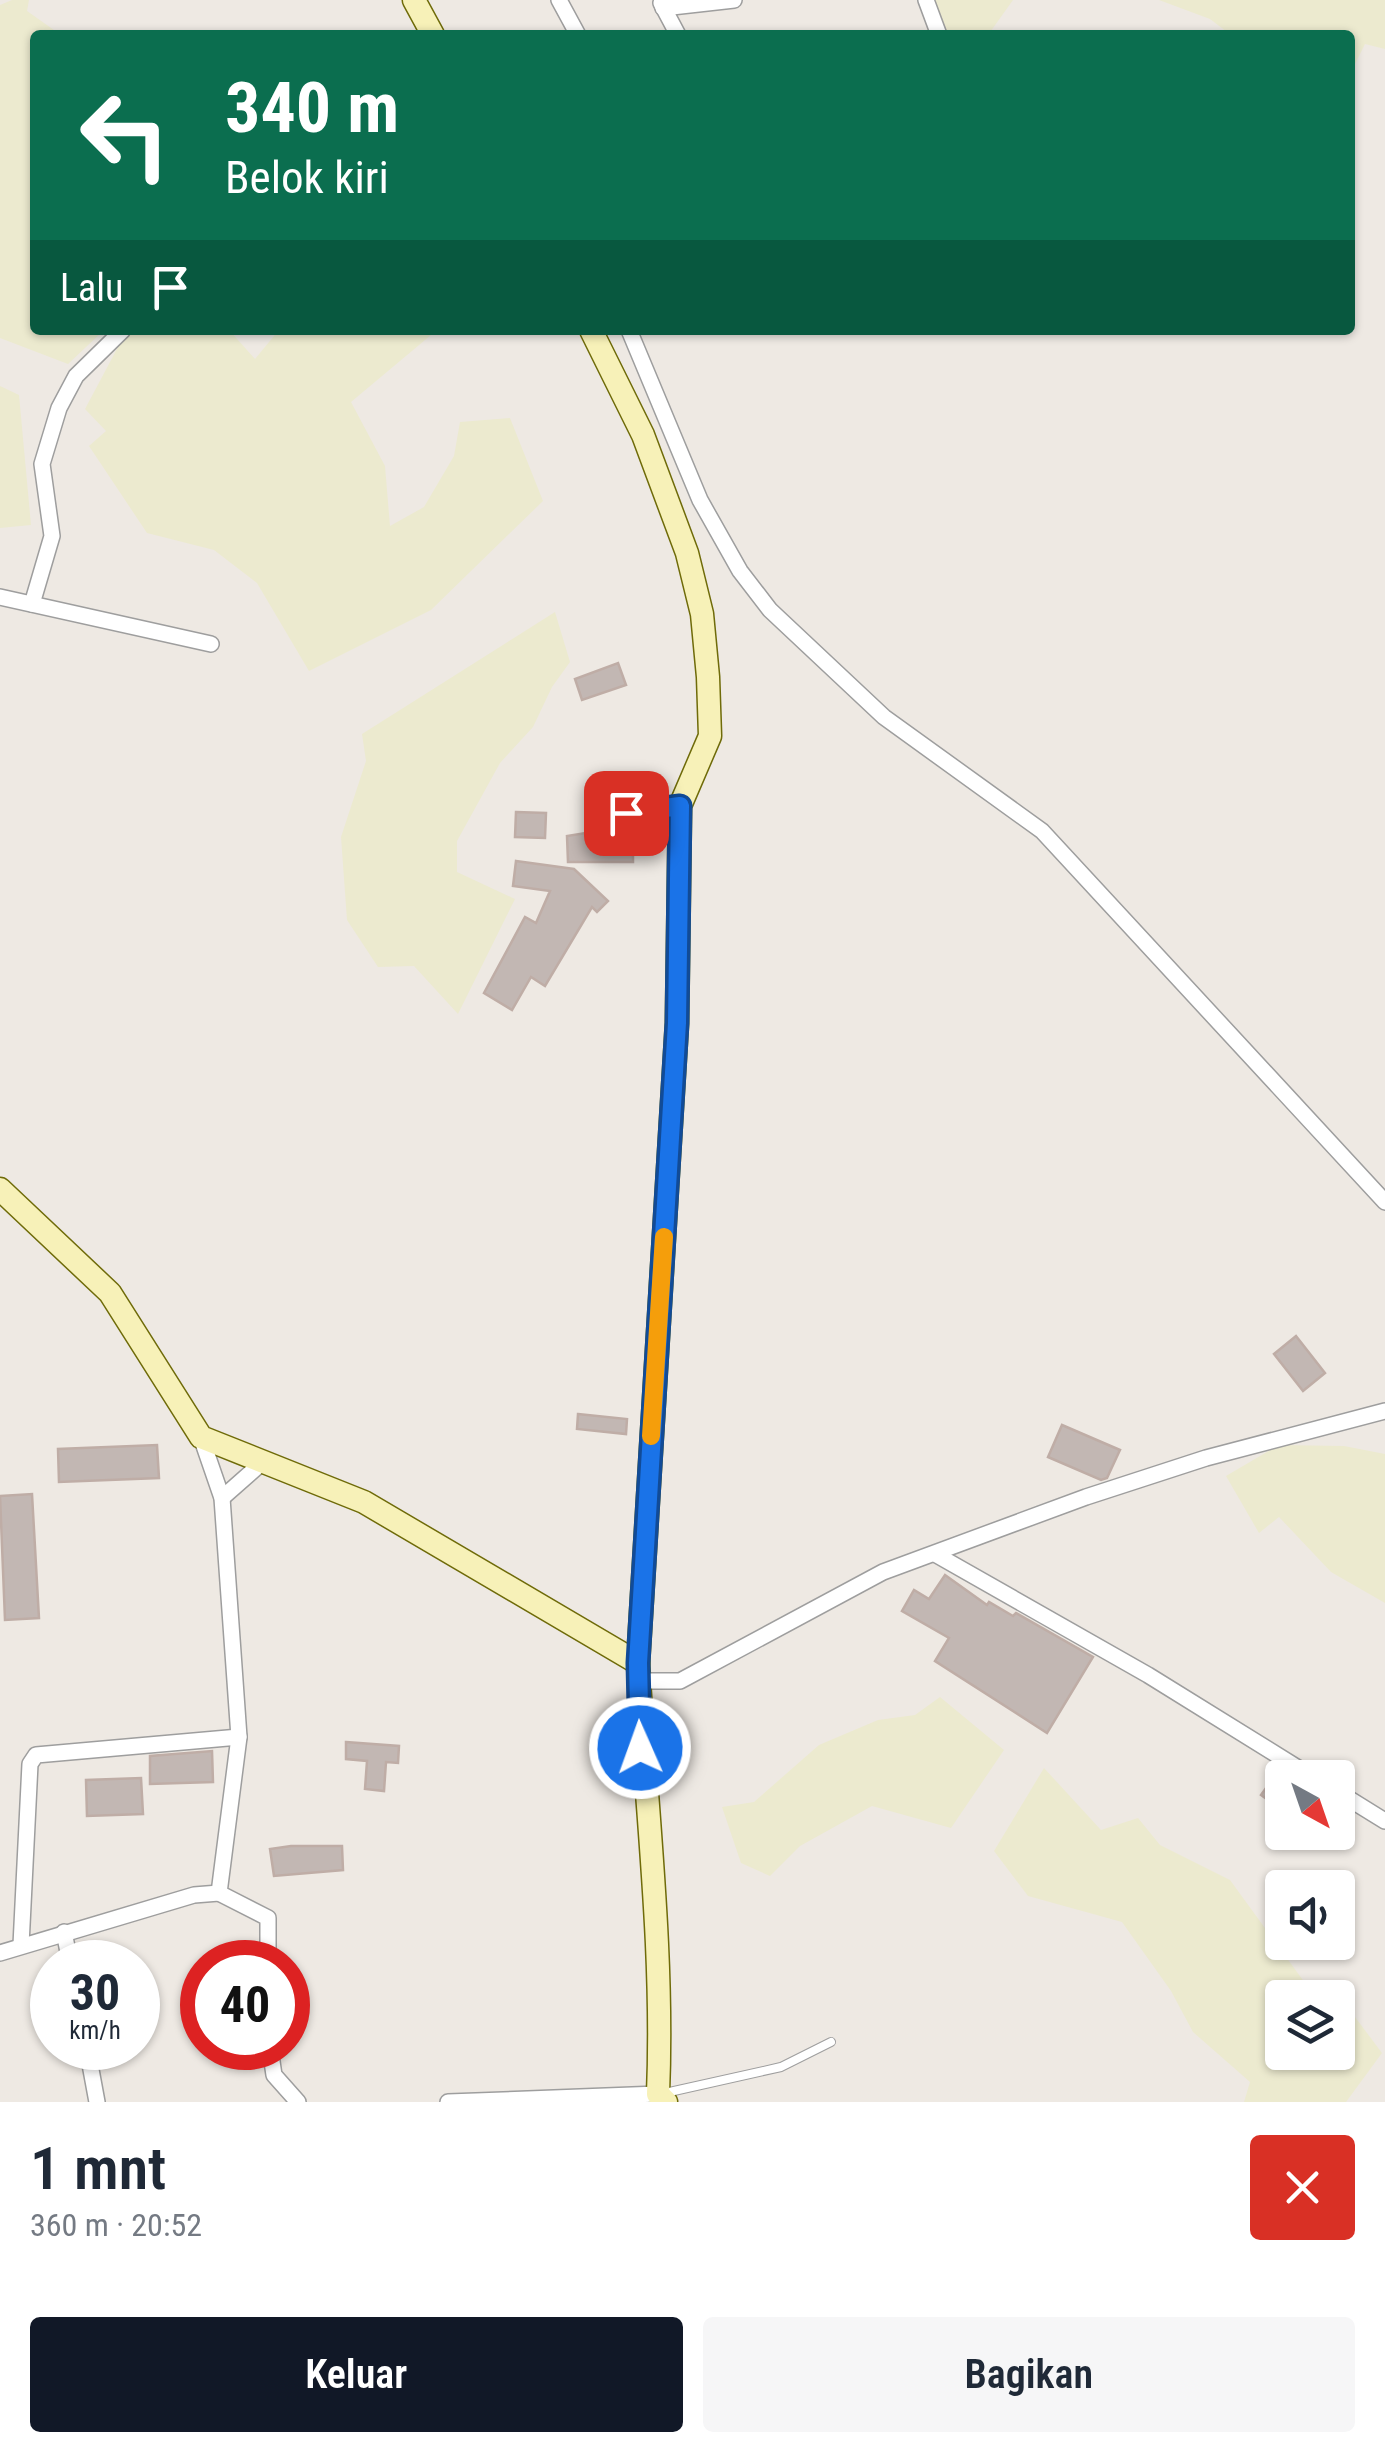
<!DOCTYPE html>
<html lang="id">
<head>
<meta charset="utf-8">
<style>
  body { margin:0; font-family:"Roboto Condensed",sans-serif; background:#f6f6f7; color:#1f2937; height:100vh; display:flex; flex-direction:column; font-size:38px; white-space:nowrap }
  * { box-sizing:border-box; margin:0 }
  p { font-size:32px; color:#747a83 }
  .icon { flex:none; width:55px; height:55px; fill:none; stroke:currentColor; stroke-width:2; stroke-linecap:round; stroke-linejoin:round }
  .map { position:relative; height:2102px; overflow:hidden }
  .details { display:flex; flex-direction:column; background:#fff; flex:1 }
  .details>* { flex:none }
  .banner { position:absolute; left:30px; top:30px; width:1325px; height:305px; border-radius:10px; box-shadow:0 2px 8px #0004; background:#0b6e4f; color:#fff; overflow:hidden }
  .needle { width:65px; rotate:140deg }
  .controls { position:absolute; left:1265px; top:1760px; display:grid; gap:20px }
  .controls a { display:grid; place-items:center; width:90px; height:90px; border-radius:10px; background:#fff; box-shadow:0 2px 8px #0004; font-size:50px }
  .speed { position:absolute; left:30px; top:1940px; display:flex; gap:20px; font-size:50px; font-weight:700; text-align:center }
  .speed>* { display:grid; place-content:center; width:130px; height:130px; border-radius:50%; background:#fff; box-shadow:0 2px 8px #0004; line-height:1 }
  .speed small { font-size:25px; font-weight:400 }
  .speed .limit { border:15px solid #d22; background:#fff; color:#111 }
  .pin { position:absolute; display:grid; place-items:center; width:85px; height:85px; color:#fff; margin:-42px; border-radius:20px; box-shadow:0 5px 15px #0006 }
  .me { position:absolute; width:110px; margin:-55px; rotate:358deg; stroke-linejoin:round; filter:drop-shadow(0 0 8px #0008) }
  .turn { display:flex; align-items:center; gap:35px; height:210px; padding:0 30px; font-size:45px }
  .turn .icon { width:130px; height:130px; stroke-width:2.5 }
  .turn b { display:block; font-size:70px; line-height:85px }
  .then { display:flex; align-items:center; height:95px; padding:0 30px; background:#0003; gap:20px; font-size:38px }
  .round { display:grid; place-items:center; flex:none; width:105px; height:105px; border-radius:10px; background:#f6f6f7 }
  .headline { display:flex; align-items:center; justify-content:space-between; height:170px; padding:0 30px }
  h1 { font-size:60px; font-weight:600; line-height:75px }
  .primary-button { display:flex; gap:20px; margin-top:auto; padding:20px 30px }
  .primary-button a { flex:1; height:115px; border-radius:10px; background:#111827; color:#fff; font-size:40px; font-weight:600; line-height:115px; text-align:center }
  .primary-button a+a { background:#f6f6f7; color:#1f2937 }
  .map>svg:first-child { display:block }
  .farmland { fill:#eceacf }
  .building { fill:#c2b7b3; stroke:#bfada6; stroke-width:2.5 }
  .lines { fill:none; stroke-linecap:round; stroke-linejoin:round }
  .lane-casing { stroke:#9e9e9e; stroke-width:10 }
  .street-casing { stroke:#9e9e9e; stroke-width:18 }
  .secondary-casing { stroke:#6f6b09; stroke-width:25 }
  .lane { stroke:#fff; stroke-width:8 }
  .street { stroke:#fff; stroke-width:15 }
  .secondary { stroke:#f7f1b8; stroke-width:22 }
  .route-casing { stroke:#114b97; stroke-width:25 }
  .route { stroke:#1a73e8; stroke-width:18 }
  .slow { stroke:#f59e0b; stroke-width:18 }
</style>
</head>
<body>
<div class="map">
<svg width="1385" height="2102" viewBox="0 0 1385 2102">
  <rect width="100%" height="100%" fill="#eee9e3"/>
  <g class="farmland">
    <polygon points="12,0 29,0 27,11 61,35 35,35 35,330 104,330 68,364 0,338 0,5"/>
    <polygon points="931,0 1013,0 988,35 941,35"/>
    <polygon points="1159,0 1385,0 1385,49 1365,44 1350,74 1350,35 1231,35 1210,19"/>
    <polygon points="127,330 229,330 255,359 279,330 437,330 351,402 385,466 390,526 424,507 454,456 460,422 510,418 543,501 431,610 309,671 257,583 214,550 147,533 89,446 106,431 85,409"/>
    <polygon points="0,386 19,395 31,525 0,528"/>
    <polygon points="555,612 570,662 552,687 533,727 500,763 457,841 457,872 515,899 458,1014 414,966 378,967 347,920 341,837 366,761 362,734"/>
    <polygon points="1279,1445 1344,1446 1385,1454 1385,1603 1331,1572 1279,1517 1259,1533 1226,1476"/>
    <polygon points="940,1697 1004,1750 951,1828 872,1806 800,1846 770,1876 741,1863 722,1807 754,1802 819,1745 878,1720 915,1715"/>
    <polygon points="1044,1768 1101,1830 1138,1818 1160,1845 1230,1880 1305,1983 1310,1997 1282,1998 1282,2052 1338,2052 1338,2017 1352,2013 1382,2053 1346,2102 1244,2102 1250,2082 1193,2032 1171,1991 1122,1922 1028,1896 994,1851"/>
  </g>
  <g class="building">
    <polygon points="618,663 626,685 582,700 575,679"/>
    <polygon points="516,812 546,813 545,838 515,837"/>
    <polygon points="592,832 633,832 633,862 568,862 567,836"/>
    <polygon points="516,861 574,869 608,901 597,912 592,907 545,986 531,977 512,1010 484,993 525,917 536,923 550,891 513,886"/>
    <polygon points="1296,1336 1325,1373 1303,1391 1274,1354"/>
    <polygon points="578,1414 627,1419 626,1434 577,1429"/>
    <polygon points="1062,1425 1120,1450 1107,1478 1101,1480 1048,1457"/>
    <polygon points="157,1445 159,1478 59,1482 58,1449"/>
    <polygon points="32,1494 39,1618 5,1620 0,1496"/>
    <polygon points="945,1575 987,1605 989,1602 1013,1616 1016,1613 1093,1657 1047,1733 935,1661 949,1638 902,1611 914,1590 929,1599"/>
    <polygon points="346,1742 399,1746 398,1763 386,1762 384,1791 365,1789 367,1761 346,1759"/>
    <polygon points="212,1751 213,1782 150,1784 150,1756"/>
    <polygon points="1279,1770 1282,1772 1282,1810 1261,1795"/>
    <polygon points="141,1778 143,1814 87,1816 86,1780"/>
    <polygon points="291,1846 342,1846 343,1870 274,1876 270,1849"/>
  </g>
  <g class="lines">
    <g class="lane-casing">
      <g id="lane">
        <polyline points="599,817 676,806"/>
        <polyline points="665,2093 781,2067 831,2042"/>
      </g>
    </g>
    <g class="street-casing">
      <g id="street">
        <polyline points="559,0 578,35"/>
        <polyline points="926,0 939,35"/>
        <polyline points="661,3 678,35"/>
        <polyline points="663,8 734,0"/>
        <polyline points="629,330 700,500 740,571 770,610 884,717 1042,831 1385,1202"/>
        <polyline points="0,597 211,644"/>
        <polyline points="32,604 52,536 42,464 59,408 76,376 123,330"/>
        <polyline points="201,1437 222,1498 239,1737 219,1893 268,1918 268,1962"/>
        <polyline points="222,1498 265,1460"/>
        <polyline points="935,1554 1148,1675 1314,1778"/>
        <polyline points="639,1681 680,1681 883,1572 1086,1497 1206,1458 1385,1411"/>
        <polyline points="1338,1792 1385,1821"/>
        <polyline points="64,1932 70,1962"/>
        <polyline points="21,1945 30,1764 36,1755 239,1737"/>
        <polyline points="0,1953 194,1895 219,1893"/>
        <polyline points="87,2048 97,2102"/>
        <polyline points="270,2048 274,2075 298,2102"/>
        <polyline points="448,2102 658,2094"/>
      </g>
    </g>
    <g class="secondary-casing">
      <g id="secondary">
        <polyline points="414,0 433,35"/>
        <path d="M 591,330 L 643,435 L 687,553 L 702,614 L 708,677 L 710,736 L 680,806 L 677,1023 L 638,1663 C 646,1807 664,1950 658,2094 L 666,2102"/>
        <polyline points="0,1189 110,1293 201,1437 364,1502 638,1663"/>
      </g>
    </g>
    <use href="#lane" class="lane"/>
    <use href="#street" class="street"/>
    <use href="#secondary" class="secondary"/>
  </g>
  <g class="lines">
    <g class="route-casing">
      <polyline id="route" points="626,813 680,806 677,1023 638,1663 640,1748"/>
    </g>
    <use href="#route" class="route"/>
    <polyline class="slow" points="651,1436 664,1237"/>
  </g>
</svg>
<div class="controls">
<a><svg class="needle" viewBox="-14 -14 28 28"><path d="M0-13l5 13h-10z" fill="#e53935"/><path d="M0 13l5-13h-10z" fill="#747a83"/></svg></a>
<a><svg class="icon" aria-label="sound" viewBox="0 0 24 24"><path d="M4 9h4l5-4v14l-5-4H4zM17 9q2 3 0 6"/></svg></a>
<a><svg class="icon" aria-label="layers" viewBox="0 0 24 24"><path d="M12 4l9 5-9 5-9-5zM3 14l9 5 9-5"/></svg></a>
</div>
<div class="speed"><div>30<small>km/h</small></div><div class="limit">40</div></div>
<div class="pin" style="left:626px;top:813px;background:#d93025"><svg class="icon" aria-label="arrive" viewBox="0 0 24 24"><path d="M6 21V4h12l-3 4 3 4H6"/></svg></div>
<svg class="me" style="left:640px;top:1748px" viewBox="-20 -20 40 40"><circle r="17" fill="#1a73e8" stroke="#fff" stroke-width="3"/><path d="M0-11L8 9 0 5-8 9z" fill="#fff"/></svg>
<div class="banner">
<div class="turn"><svg class="icon" aria-label="left" viewBox="0 0 24 24"><path d="M17 20v-9H6M10 6l-5 5 5 5"/></svg><div><b>340 m</b>Belok kiri</div></div>
<div class="then">Lalu<svg class="icon" aria-label="arrive" viewBox="0 0 24 24"><path d="M6 21V4h12l-3 4 3 4H6"/></svg></div>
</div>
</div>
<section class="details">
<div class="headline"><div><h1>1 mnt</h1><p>360 m · 20:52</p></div><a class="round" style="background:#d93025;color:#fff"><svg class="icon" aria-label="close" viewBox="0 0 24 24"><path d="M6 6l12 12M18 6L6 18"/></svg></a></div>
<div class="primary-button"><a>Keluar</a><a>Bagikan</a></div>
</section>
</body>
</html>
